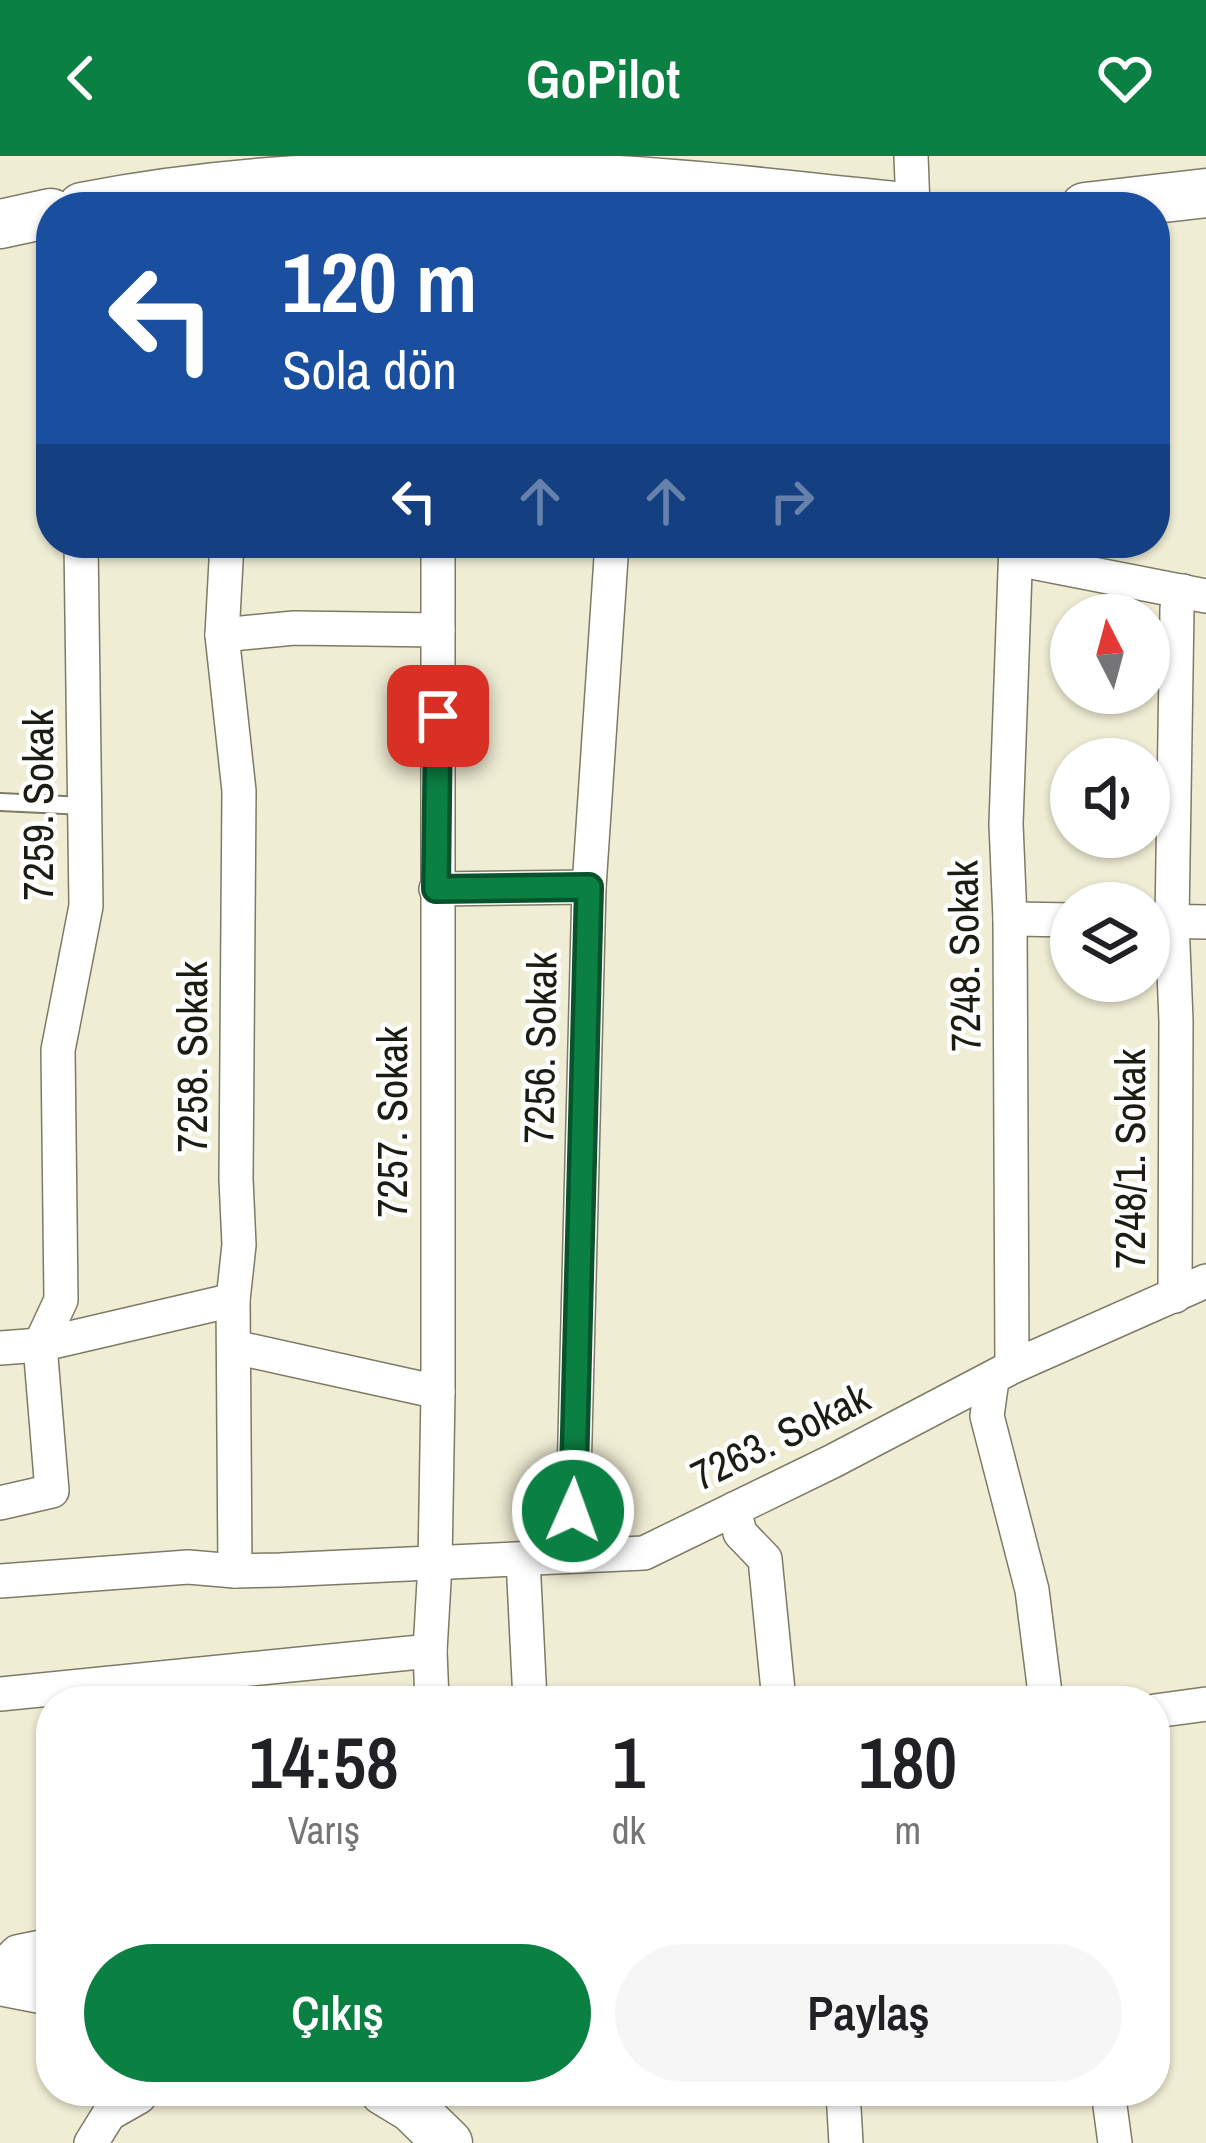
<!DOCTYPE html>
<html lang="tr">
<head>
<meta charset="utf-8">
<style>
  body { margin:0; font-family:"Archivo Narrow",sans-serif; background:#f6f6f6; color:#202124; height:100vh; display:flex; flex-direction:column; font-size:45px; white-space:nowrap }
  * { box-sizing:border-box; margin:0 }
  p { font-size:39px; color:#757577 }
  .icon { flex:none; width:66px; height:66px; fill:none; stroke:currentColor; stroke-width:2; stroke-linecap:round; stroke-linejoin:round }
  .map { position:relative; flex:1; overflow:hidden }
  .details { position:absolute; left:36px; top:1530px; width:1134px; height:420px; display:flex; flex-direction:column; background:#fff; border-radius:48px; box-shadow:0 3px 9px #0004 }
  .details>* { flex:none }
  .hud { position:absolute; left:36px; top:36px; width:1134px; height:366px; border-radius:48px; box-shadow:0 3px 9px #0004; background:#1a4fa0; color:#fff; overflow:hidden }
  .needle { width:78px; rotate:354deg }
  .fabs { position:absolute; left:1050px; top:438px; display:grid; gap:24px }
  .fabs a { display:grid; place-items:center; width:120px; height:120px; border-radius:50%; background:#fff; box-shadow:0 3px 9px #0004; font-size:60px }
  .pin { position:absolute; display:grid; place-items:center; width:102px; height:102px; color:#fff; margin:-51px; border-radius:24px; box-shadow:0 6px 18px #0006 }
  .me { position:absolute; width:132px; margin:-66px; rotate:2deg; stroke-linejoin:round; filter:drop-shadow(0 0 9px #0008) }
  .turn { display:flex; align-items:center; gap:42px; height:252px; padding:0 48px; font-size:54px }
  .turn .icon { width:156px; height:156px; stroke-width:2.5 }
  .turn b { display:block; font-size:84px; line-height:102px }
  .lanes { display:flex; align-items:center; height:114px; padding:0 48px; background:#0003; justify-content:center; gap:60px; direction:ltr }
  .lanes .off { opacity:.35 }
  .eta { display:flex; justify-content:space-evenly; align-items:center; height:204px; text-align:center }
  .eta b { font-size:72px; font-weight:600; line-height:84px }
  .action { display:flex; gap:24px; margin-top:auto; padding:24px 48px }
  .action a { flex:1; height:138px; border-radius:72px; background:#0b8043; color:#fff; font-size:48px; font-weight:600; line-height:138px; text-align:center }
  .action a+a { background:#f6f6f6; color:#202124 }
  header { display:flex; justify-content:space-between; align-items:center; height:156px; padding:0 48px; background:#0b8043; color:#fff; font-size:54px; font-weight:600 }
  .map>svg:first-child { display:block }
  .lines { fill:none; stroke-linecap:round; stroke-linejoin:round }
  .lane-casing { stroke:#7e7a65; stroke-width:20 }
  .street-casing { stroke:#7e7a65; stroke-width:36 }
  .secondary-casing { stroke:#7e7a65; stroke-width:51 }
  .lane { stroke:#fff; stroke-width:16 }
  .street { stroke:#fff; stroke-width:33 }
  .secondary { stroke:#fff; stroke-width:48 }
  .route-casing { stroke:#07532c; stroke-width:30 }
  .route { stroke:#0b8043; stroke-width:21 }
  .labels { text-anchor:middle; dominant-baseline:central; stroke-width:9; stroke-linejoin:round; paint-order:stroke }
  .street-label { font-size:42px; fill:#1d1c13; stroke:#fff }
</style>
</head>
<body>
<header><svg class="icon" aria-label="back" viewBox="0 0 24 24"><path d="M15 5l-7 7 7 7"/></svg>GoPilot<svg class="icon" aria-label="heart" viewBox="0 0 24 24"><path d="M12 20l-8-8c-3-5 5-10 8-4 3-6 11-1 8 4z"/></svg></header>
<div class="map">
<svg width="1206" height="1987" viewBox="0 0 1206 1987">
  <rect width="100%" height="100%" fill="#f0edd5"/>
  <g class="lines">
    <g class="lane-casing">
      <polyline id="lane" points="0,646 85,650"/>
    </g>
    <g class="street-casing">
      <g id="street">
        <polyline points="911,0 913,51"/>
        <polyline points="227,387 222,479 239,635 236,1023 239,1089 233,1144 235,1415"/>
        <polyline points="1016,403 1206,440"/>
        <polyline points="222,479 294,472 438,474"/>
        <polyline points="436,733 589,731"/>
        <polyline points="1010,763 1071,764"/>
        <polyline points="1151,765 1206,766"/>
        <polyline points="1175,1140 1176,865 1172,765 1177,452 1183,435"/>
        <polyline points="234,1191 438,1236"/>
        <polyline points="0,1192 40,1189 233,1144"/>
        <polyline points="1012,1211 1010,763 1006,668 1016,387"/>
        <polyline points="992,1224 987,1260 1032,1434 1046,1545"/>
        <polyline points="0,1347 52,1335 40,1189 61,1144 58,894 86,750 81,387"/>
        <polyline points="734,1353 740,1377 765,1403 779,1545"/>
        <polyline points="572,1400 589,731 612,387"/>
        <polyline points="523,1403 530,1545"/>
        <polyline points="0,1425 188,1411 235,1415 280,1414 644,1397 833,1305 1012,1211 1206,1125"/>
        <polyline points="0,1538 430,1495"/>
        <polyline points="432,1545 430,1495 435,1408 438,1236 438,387"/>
        <polyline points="1155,1555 1206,1548"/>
        <polyline points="0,1813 17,1796 51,1789"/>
        <polyline points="843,1935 846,1987"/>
        <polyline points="1108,1935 1115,1987"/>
        <polyline points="91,1987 109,1958 139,1941 143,1935"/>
      </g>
    </g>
    <g class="secondary-casing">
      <g id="secondary">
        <path d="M 82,51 C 258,16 440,16 617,24 C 714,29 811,42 907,51"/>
        <polyline points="1085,51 1206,37"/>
        <polyline points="0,68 51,57"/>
        <polyline points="0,1825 51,1835"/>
        <polyline points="384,1935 412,1952 448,1987"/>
      </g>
    </g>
    <use href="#lane" class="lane"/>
    <use href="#street" class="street"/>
    <use href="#secondary" class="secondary"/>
  </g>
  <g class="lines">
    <g class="route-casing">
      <polyline id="route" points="438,560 436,733 589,731 573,1355"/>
    </g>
    <use href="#route" class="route"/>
  </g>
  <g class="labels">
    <g class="street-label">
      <text transform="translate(38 649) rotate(-90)">7259. Sokak</text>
      <text transform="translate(964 800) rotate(-91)">7248. Sokak</text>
      <text transform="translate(540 892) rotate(-89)">7256. Sokak</text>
      <text transform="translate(192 901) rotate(-90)">7258. Sokak</text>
      <text transform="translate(392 966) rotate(-90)">7257. Sokak</text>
      <text transform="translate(1130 1003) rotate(-90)">7248/1. Sokak</text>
      <text transform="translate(780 1280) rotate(-26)">7263. Sokak</text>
    </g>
  </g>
</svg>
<div class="fabs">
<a><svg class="needle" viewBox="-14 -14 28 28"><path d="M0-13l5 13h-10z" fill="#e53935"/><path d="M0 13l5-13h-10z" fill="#757577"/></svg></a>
<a><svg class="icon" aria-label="sound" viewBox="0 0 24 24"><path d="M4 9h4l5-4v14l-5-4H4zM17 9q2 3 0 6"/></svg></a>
<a><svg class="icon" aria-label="layers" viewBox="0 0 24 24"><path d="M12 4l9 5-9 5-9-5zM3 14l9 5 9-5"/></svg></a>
</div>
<div class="pin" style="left:438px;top:560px;background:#d93025"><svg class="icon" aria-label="arrive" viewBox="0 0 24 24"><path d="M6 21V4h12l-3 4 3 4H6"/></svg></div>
<svg class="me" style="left:573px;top:1355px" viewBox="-20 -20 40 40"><circle r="17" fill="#0b8043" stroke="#fff" stroke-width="3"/><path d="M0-11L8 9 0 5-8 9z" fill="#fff"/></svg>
<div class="hud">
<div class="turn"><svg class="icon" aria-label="left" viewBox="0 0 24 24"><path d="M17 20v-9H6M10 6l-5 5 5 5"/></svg><div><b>120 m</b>Sola dön</div></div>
<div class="lanes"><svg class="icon" aria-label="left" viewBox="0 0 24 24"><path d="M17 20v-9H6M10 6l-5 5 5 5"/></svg><svg class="icon off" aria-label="ahead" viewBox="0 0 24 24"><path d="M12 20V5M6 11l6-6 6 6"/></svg><svg class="icon off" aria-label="ahead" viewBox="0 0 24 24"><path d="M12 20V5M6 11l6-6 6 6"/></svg><svg class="icon off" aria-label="right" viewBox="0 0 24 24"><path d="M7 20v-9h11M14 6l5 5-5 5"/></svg></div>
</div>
<section class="details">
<div class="eta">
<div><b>14:58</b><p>Varış</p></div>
<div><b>1</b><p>dk</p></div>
<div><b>180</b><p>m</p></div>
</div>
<div class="action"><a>Çıkış</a><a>Paylaş</a></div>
</section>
</div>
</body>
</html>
